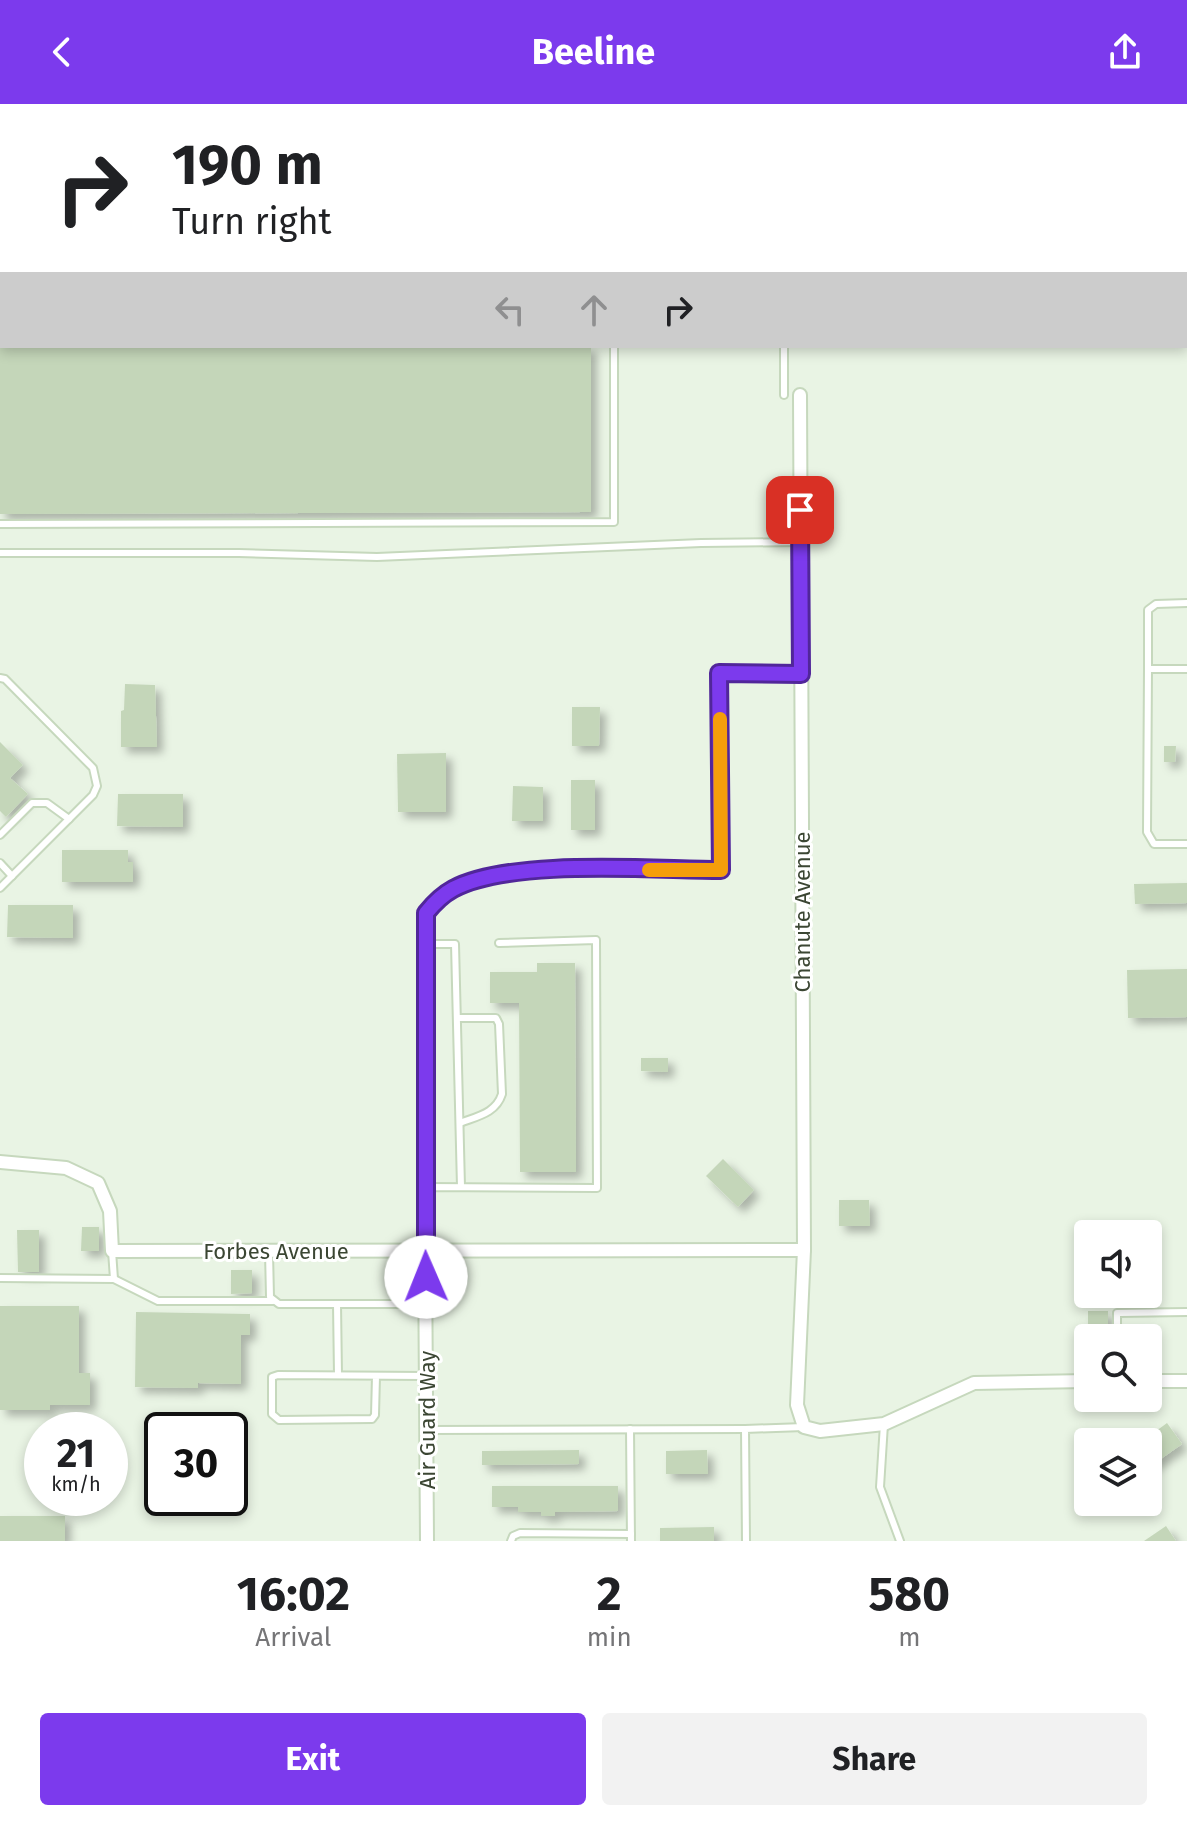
<!DOCTYPE html>
<html lang="en">
<head>
<meta charset="utf-8">
<style>
  body { margin:0; font-family:"Fira Sans",sans-serif; background:#f2f2f2; color:#202124; height:100vh; display:flex; flex-direction:column; font-size:30px; white-space:nowrap }
  * { box-sizing:border-box; margin:0 }
  p { font-size:26px; color:#757577 }
  .icon { flex:none; width:44px; height:44px; fill:none; stroke:currentColor; stroke-width:2; stroke-linecap:round; stroke-linejoin:round }
  .map { position:relative; height:1437px; overflow:hidden }
  .details { display:flex; flex-direction:column; background:#fff; flex:1 }
  .details>* { flex:none }
  .top-card { position:absolute; left:0px; top:0px; width:1188px; height:244px; box-shadow:0 4px 12px #0003; background:#fff; color:#202124; overflow:hidden }
  .tools { position:absolute; left:1074px; top:1116px; display:grid; gap:16px }
  .tools a { display:grid; place-items:center; width:88px; height:88px; border-radius:8px; background:#fff; box-shadow:0 4px 12px #0003; font-size:40px }
  .speed { position:absolute; left:24px; top:1308px; display:flex; gap:16px; font-size:40px; font-weight:700; text-align:center }
  .speed>* { display:grid; place-content:center; width:104px; height:104px; border-radius:50%; background:#fff; box-shadow:0 4px 12px #0003; line-height:1 }
  .speed small { font-size:20px; font-weight:400 }
  .speed .limit { border:4px solid #111; border-radius:12px; background:#fff; color:#111 }
  .pin { position:absolute; display:grid; place-items:center; width:68px; height:68px; color:#fff; margin:-34px; border-radius:16px; box-shadow:0 4px 12px #0006 }
  .me { position:absolute; width:88px; margin:-44px; rotate:359deg; stroke-linejoin:round; filter:drop-shadow(0 0 6px #0008) }
  .turn { display:flex; align-items:center; gap:28px; height:168px; padding:0 40px; font-size:36px }
  .turn .icon { width:104px; height:104px; stroke-width:2.5 }
  .turn b { display:block; font-size:56px; line-height:68px }
  .lanes { display:flex; align-items:center; height:76px; padding:0 40px; background:#0003; justify-content:center; gap:40px; direction:ltr }
  .lanes .off { opacity:.35 }
  .eta { display:flex; justify-content:space-evenly; align-items:center; height:136px; text-align:center }
  .eta b { font-size:48px; font-weight:700; line-height:56px }
  .primary-button { display:flex; gap:16px; margin-top:auto; padding:16px 40px }
  .primary-button a { flex:1; height:92px; border-radius:8px; background:#7c3aed; color:#fff; font-size:32px; font-weight:700; line-height:92px; text-align:center }
  .primary-button a+a { background:#f2f2f2; color:#202124 }
  header { display:flex; justify-content:space-between; align-items:center; height:104px; padding:0 40px; background:#7c3aed; color:#fff; font-size:36px; font-weight:700 }
  .map>svg:first-child { display:block }
  .lines { fill:none; stroke-linecap:round; stroke-linejoin:round }
  .stream { stroke:#c09bf6; stroke-width:4 }
  .building { fill:#c4d6b9; filter:url(#shadow) }
  .lane-casing { stroke:#c6d8bd; stroke-width:10 }
  .street-casing { stroke:#c6d8bd; stroke-width:16 }
  .secondary-casing { stroke:#a2d790; stroke-width:22 }
  .lane { stroke:#fff; stroke-width:6 }
  .street { stroke:#fff; stroke-width:12 }
  .secondary { stroke:#d1ffc3; stroke-width:18 }
  .route-casing { stroke:#51269a; stroke-width:20 }
  .route { stroke:#7c3aed; stroke-width:14 }
  .slow { stroke:#f59e0b; stroke-width:14 }
  .labels { text-anchor:middle; dominant-baseline:central; stroke-width:6; stroke-linejoin:round; paint-order:stroke }
  .street-label { font-size:22px; fill:#3b4633; stroke:#fff }
</style>
</head>
<body>
<header><svg class="icon" aria-label="back" viewBox="0 0 24 24"><path d="M15 5l-7 7 7 7"/></svg>Beeline<svg class="icon" aria-label="share" viewBox="0 0 24 24"><path d="M12 15V3M7 8l5-5 5 5M5 13v7h14v-7"/></svg></header>
<div class="map">
<svg width="1187" height="1437" viewBox="0 0 1187 1437">
  <defs>
    <filter id="shadow"><feDropShadow dx="6" dy="6" stdDeviation="4" flood-color="#0004"/></filter>
  </defs>
  <rect width="100%" height="100%" fill="#e9f4e4"/>
  <g class="lines">
    <g class="stream">
      <polyline points="1186,50 1187,50"/>
      <polyline points="0,52 2,52"/>
    </g>
  </g>
  <g class="building">
    <polygon points="0,242 591,242 591,408 0,410"/>
    <polygon points="125,580 155,581 157,643 121,643 121,607 124,606"/>
    <polygon points="572,603 600,603 599,642 572,642"/>
    <polygon points="0,638 23,661 10,674 28,690 6,713 0,707"/>
    <polygon points="1164,642 1176,642 1175,658 1164,658"/>
    <polygon points="446,649 446,708 398,708 397,650"/>
    <rect x="571" y="676" width="24" height="50"/>
    <polygon points="513,682 543,683 543,717 512,717"/>
    <polygon points="118,690 183,690 183,723 117,722"/>
    <polygon points="62,746 128,746 128,758 133,758 133,778 62,778"/>
    <polygon points="1187,779 1187,799 1135,800 1134,780"/>
    <polygon points="8,801 73,801 73,834 7,833"/>
    <polygon points="537,859 575,859 576,1068 520,1068 519,899 490,899 490,868 537,868"/>
    <polygon points="1187,865 1187,913 1128,914 1127,866"/>
    <polygon points="641,954 668,954 668,968 641,967"/>
    <polygon points="723,1055 754,1086 738,1103 706,1072"/>
    <polygon points="839,1096 869,1096 870,1122 839,1122"/>
    <polygon points="82,1123 99,1123 99,1147 81,1147"/>
    <polygon points="17,1126 39,1126 39,1168 18,1168"/>
    <polygon points="231,1166 252,1166 252,1189 231,1190"/>
    <polygon points="0,1202 79,1202 79,1269 90,1269 90,1301 50,1301 50,1306 0,1306"/>
    <rect x="1088" y="1207" width="20" height="14"/>
    <polygon points="136,1208 250,1210 250,1231 241,1231 241,1280 198,1279 198,1284 135,1283"/>
    <polygon points="1167,1319 1182,1340 1148,1364 1148,1333"/>
    <polygon points="579,1346 579,1360 482,1361 482,1347"/>
    <polygon points="707,1346 708,1370 666,1370 666,1347"/>
    <polygon points="492,1382 618,1382 618,1407 555,1408 555,1412 541,1412 541,1408 518,1408 518,1403 492,1403"/>
    <rect x="0" y="1412" width="65" height="25"/>
    <polygon points="1166,1422 1176,1437 1144,1437"/>
    <polygon points="714,1423 714,1437 660,1437 660,1424"/>
  </g>
  <g class="lines">
    <g class="lane-casing">
      <g id="lane">
        <polyline points="0,150 2,150"/>
        <polyline points="784,291 784,242"/>
        <polyline points="0,420 614,418 614,242"/>
        <polyline points="0,449 239,449 377,453 701,439 800,438"/>
        <polyline points="1187,499 1156,500 1148,506 1148,565 1187,565"/>
        <polyline points="1148,565 1147,728 1154,740 1187,740"/>
        <polyline points="0,574 5,575 93,664 97,682 93,691 0,784"/>
        <polyline points="0,731 32,699 47,699 69,715"/>
        <polyline points="0,759 12,772"/>
        <path d="M 427,840 L 426,809 C 434,799 442,791 453,785 C 512,754 652,766 721,766 L 719,569 L 800,570"/>
        <path d="M 458,914 L 496,914 L 499,920 L 502,990 C 496,1009 478,1012 460,1019"/>
        <polyline points="424,1083 427,840 455,840 461,1083"/>
        <polyline points="112,1147 114,1175"/>
        <polyline points="425,1147 424,1083 597,1084 596,836 499,839"/>
        <polyline points="269,1148 270,1193 279,1200 426,1200"/>
        <polyline points="0,1174 114,1175 158,1197 273,1197"/>
        <polyline points="337,1200 338,1271"/>
        <polyline points="1117,1234 1117,1209 1187,1208"/>
        <polyline points="376,1272 375,1311 372,1315 279,1316 272,1310 272,1273 278,1271 426,1272"/>
        <polyline points="884,1320 880,1383 900,1437"/>
        <polyline points="630,1325 631,1437"/>
        <polyline points="427,1326 745,1325"/>
        <polyline points="511,1437 513,1432 520,1429 631,1430"/>
        <polyline points="746,1437 745,1325 804,1323"/>
      </g>
    </g>
    <g class="street-casing">
      <g id="street">
        <polyline points="800,291 804,1146 797,1301 804,1323 820,1327 884,1320 974,1279 1088,1277"/>
        <polyline points="0,1058 66,1064 98,1079 110,1107 112,1147 804,1146"/>
        <polyline points="425,1147 427,1437"/>
        <polyline points="1148,1277 1187,1277"/>
      </g>
    </g>
    <g class="secondary-casing">
      <g id="secondary">
        <polyline points="465,0 465,2"/>
        <polyline points="1186,9 1187,9"/>
        <polyline points="0,11 2,11"/>
      </g>
    </g>
    <use href="#lane" class="lane"/>
    <use href="#street" class="street"/>
    <use href="#secondary" class="secondary"/>
  </g>
  <g class="lines">
    <g class="route-casing">
      <path id="route" d="M 426,1173 L 426,809 C 434,799 442,791 453,785 C 511,754 653,766 721,766 L 719,569 L 801,570 L 800,406"/>
    </g>
    <use href="#route" class="route"/>
    <polyline class="slow" points="649,766 721,766 720,615"/>
  </g>
  <g class="labels">
    <g class="street-label">
      <text transform="translate(802 808) rotate(-90)">Chanute Avenue</text>
      <text x="276" y="1147">Forbes Avenue</text>
      <text transform="translate(427 1316) rotate(-90)">Air Guard Way</text>
    </g>
  </g>
</svg>
<div class="tools">
<a><svg class="icon" aria-label="sound" viewBox="0 0 24 24"><path d="M4 9h4l5-4v14l-5-4H4zM17 9q2 3 0 6"/></svg></a>
<a><svg class="icon" aria-label="search" viewBox="0 0 24 24"><circle cx="10" cy="10" r="6"/><path d="M15 15l6 6"/></svg></a>
<a><svg class="icon" aria-label="layers" viewBox="0 0 24 24"><path d="M12 4l9 5-9 5-9-5zM3 14l9 5 9-5"/></svg></a>
</div>
<div class="speed"><div>21<small>km/h</small></div><div class="limit">30</div></div>
<div class="pin" style="left:800px;top:406px;background:#d93025"><svg class="icon" aria-label="arrive" viewBox="0 0 24 24"><path d="M6 21V4h12l-3 4 3 4H6"/></svg></div>
<svg class="me" style="left:426px;top:1173px" viewBox="-20 -20 40 40"><circle r="19" fill="#fff"/><path d="M0-13L10 11 0 6-10 11z" fill="#7c3aed"/></svg>
<div class="top-card">
<div class="turn"><svg class="icon" aria-label="right" viewBox="0 0 24 24"><path d="M7 20v-9h11M14 6l5 5-5 5"/></svg><div><b>190 m</b>Turn right</div></div>
<div class="lanes"><svg class="icon off" aria-label="left" viewBox="0 0 24 24"><path d="M17 20v-9H6M10 6l-5 5 5 5"/></svg><svg class="icon off" aria-label="ahead" viewBox="0 0 24 24"><path d="M12 20V5M6 11l6-6 6 6"/></svg><svg class="icon" aria-label="right" viewBox="0 0 24 24"><path d="M7 20v-9h11M14 6l5 5-5 5"/></svg></div>
</div>
</div>
<section class="details">
<div class="eta">
<div><b>16:02</b><p>Arrival</p></div>
<div><b>2</b><p>min</p></div>
<div><b>580</b><p>m</p></div>
</div>
<div class="primary-button"><a>Exit</a><a>Share</a></div>
</section>
</body>
</html>
